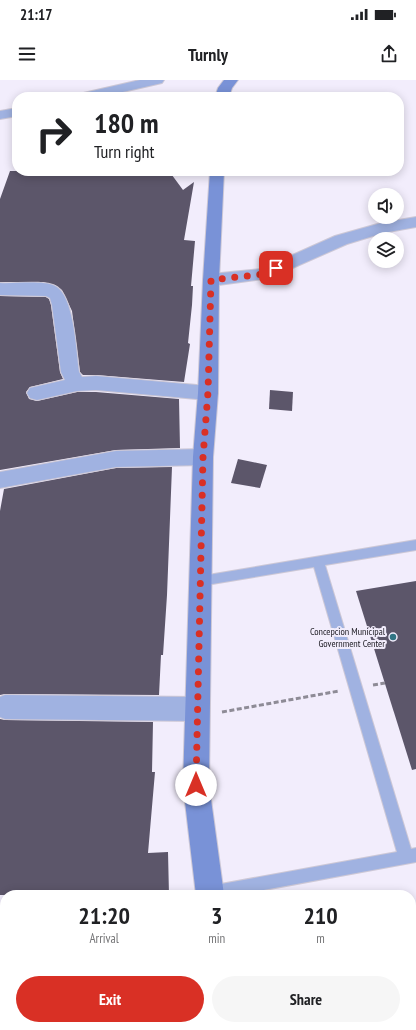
<!DOCTYPE html>
<html lang="en">
<head>
<meta charset="utf-8">
<style>
  body { margin:0; font-family:"PT Sans Narrow",sans-serif; background:#f6f6f6; color:#202124; height:100vh; display:flex; flex-direction:column; font-size:15px; white-space:nowrap }
  * { box-sizing:border-box; margin:0 }
  p { font-size:13px; color:#757577 }
  .icon { flex:none; width:22px; height:22px; fill:none; stroke:currentColor; stroke-width:2; stroke-linecap:round; stroke-linejoin:round }
  .map { position:relative; flex:1; overflow:hidden }
  .panel { position:absolute; left:0px; top:810px; width:416px; height:140px; display:flex; flex-direction:column; background:#fff; border-radius:16px 16px 0 0; box-shadow:0 2px 10px #0003 }
  .panel>* { flex:none }
  .banner { position:absolute; left:12px; top:12px; width:392px; height:84px; border-radius:16px; box-shadow:0 2px 10px #0003; background:#fff; color:#202124; overflow:hidden }
  .controls { position:absolute; left:368px; top:108px; display:grid; gap:8px }
  .controls a { display:grid; place-items:center; width:36px; height:36px; border-radius:50%; background:#fff; box-shadow:0 2px 10px #0003; font-size:20px }
  .pin { position:absolute; display:grid; place-items:center; width:34px; height:34px; color:#fff; margin:-17px; border-radius:8px; box-shadow:0 2px 6px #0006 }
  .me { position:absolute; width:44px; margin:-22px; rotate:0deg; stroke-linejoin:round; filter:drop-shadow(0 0 3px #0008) }
  .turn { display:flex; align-items:center; gap:14px; height:84px; padding:0 16px; font-size:18px }
  .turn .icon { width:52px; height:52px; stroke-width:2.5 }
  .turn b { display:block; font-size:28px; line-height:34px }
  .eta { display:flex; justify-content:space-evenly; align-items:center; height:68px; text-align:center }
  .eta b { font-size:24px; font-weight:700; line-height:28px }
  .primary-button { display:flex; gap:8px; margin-top:auto; padding:8px 16px }
  .primary-button a { flex:1; height:46px; border-radius:24px; background:#d93025; color:#fff; font-size:16px; font-weight:700; line-height:46px; text-align:center }
  .primary-button a+a { background:#f6f6f6; color:#202124 }
  .status { display:flex; justify-content:space-between; align-items:center; height:28px; padding:0 20px; background:#fff; direction:ltr }
  .status svg { height:11px; fill:currentColor }
  header { display:flex; justify-content:space-between; align-items:center; height:52px; padding:0 16px; background:#fff; font-size:18px; font-weight:700 }
  .map>svg:first-child { display:block }
  .building { fill:#5c566a }
  .lines { fill:none; stroke-linecap:round; stroke-linejoin:round }
  .lane-casing { stroke:#cdc8d6; stroke-width:2 }
  .street-casing { stroke:#cdc8d6; stroke-width:2 }
  .secondary-casing { stroke:#cdc8d6; stroke-width:2 }
  .path { stroke:#8e8b96; stroke-width:3; stroke-dasharray:5 2.5; stroke-linecap:butt }
  .lane { fill:#a0b2e1; fill-rule:evenodd }
  .street { fill:#a0b2e1; fill-rule:evenodd }
  .secondary { fill:#7992d7; fill-rule:evenodd }
  .route { stroke:#d93025; stroke-width:7; stroke-dasharray:0 12.6 }
  .poi-dot { fill:#307484; stroke:#f2edfc; stroke-width:1.5 }
  .labels { text-anchor:middle; dominant-baseline:central; stroke-width:4; stroke-linejoin:round; paint-order:stroke }
  .poi-label { font-size:10px; fill:#222028; stroke:#f2edfc; text-anchor:end }
</style>
</head>
<body>
<div class="status"><b>21:17</b><svg viewBox="0 0 49 12"><path d="M0 12V9h3v3zM5 12V6h3v6zM10 12V3h3v9zM15 12V0h3v12zM26 1h20v11H26zM47 4h2v5h-2z"/></svg></div>
<header><svg class="icon" aria-label="menu" viewBox="0 0 24 24"><path d="M4 6h16M4 12h16M4 18h16"/></svg>Turnly<svg class="icon" aria-label="share" viewBox="0 0 24 24"><path d="M12 15V3M7 8l5-5 5 5M5 13v7h14v-7"/></svg></header>
<div class="map">
<svg width="416" height="950" viewBox="0 0 416 950">
  <rect width="100%" height="100%" fill="#f2edfc"/>
  <g class="building">
    <polygon points="10,91 169,91 183,110 194,102 184,160 195,161 191,206 193,206 192,225 188,263 190,264 184,302 96,295 83,295 80,292 72,231 62,210 55,205 43,202 0,202 0,119"/>
    <polygon points="0,216 46,217 49,219 51,225 60,292 63,299 30,307 26,312 29,319 37,321 77,312 96,312 179,319 180,368 116,370 0,390"/>
    <polygon points="270,310 293,312 292,331 269,329"/>
    <polygon points="238,379 267,385 260,408 231,403"/>
    <polygon points="172,387 167,515 163,575 161,575 159,615 5,614 0,615 0,431 4,409 116,388"/>
    <polygon points="416,501 416,689 412,690 356,511"/>
    <polygon points="0,639 5,640 153,642 152,692 155,692 148,773 168,772 169,815 0,815"/>
  </g>
  <g class="lines">
    <g class="lane-casing">
      <polygon id="lane" points="416,460 416,470 325,485 411,769 416,768 416,782 237,815 204,815 205,808 210,806 397,772 314,487 200,506 196,505 194,501 196,497"/>
    </g>
    <g class="street-casing">
      <g id="street">
        <polygon points="140,0 164,0 162,3 101,17 77,17 79,14"/>
        <polygon points="17,28 17,36 0,39 0,31"/>
        <polygon points="416,137 416,147 383,153 347,164 270,198 211,206 205,204 203,200 205,196 211,194 261,189 335,156 381,143"/>
        <path d="M 0,203 C 14,204 43,200 55,206 C 74,215 76,271 79,292 L 82,297 L 96,296 L 208,306 L 215,308 L 218,313 L 215,318 L 208,320 L 96,310 L 77,311 L 37,320 L 30,318 L 27,313 L 30,308 L 65,300 L 61,292 L 52,225 L 50,218 L 46,216 L 0,215 Z"/>
        <polygon points="203,369 210,371 213,377 210,383 203,385 116,387 0,408 0,392 116,371"/>
        <polygon points="5,615 197,617 206,620 209,629 206,638 197,641 5,639 0,637 0,617"/>
        <polygon points="416,851 416,881 411,882 411,852"/>
        <polygon points="416,903 416,933 411,934 411,904"/>
        <polygon points="269,945 318,945 316,950 267,950"/>
      </g>
    </g>
    <g class="secondary-casing">
      <g id="secondary">
        <polygon points="224,0 238,0 232,8 229,17 215,17 218,8"/>
        <polygon points="210,91 224,91 219,200 218,313 213,377 209,705 224,815 196,815 183,705 193,377 198,313 203,200"/>
        <polygon points="210,945 240,945 241,950 211,950"/>
      </g>
    </g>
    <g class="path">
      <polyline points="373,605 385,603"/>
      <polyline points="222,632 339,611"/>
    </g>
    <use href="#lane" class="lane"/>
    <use href="#street" class="street"/>
    <use href="#secondary" class="secondary"/>
  </g>
  <g class="lines">
    <polyline class="route" points="196,705 203,377 208,312 211,200 264,194 276,188"/>
  </g>
  <circle class="poi-dot" cx="393" cy="557" r="4"/>
  <g class="labels">
    <g class="poi-label">
      <text x="385" y="551">Concepcion Municipal<tspan x="385" dy="12">Government Center</tspan></text>
    </g>
  </g>
</svg>
<div class="controls">
<a><svg class="icon" aria-label="sound" viewBox="0 0 24 24"><path d="M4 9h4l5-4v14l-5-4H4zM17 9q2 3 0 6"/></svg></a>
<a><svg class="icon" aria-label="layers" viewBox="0 0 24 24"><path d="M12 4l9 5-9 5-9-5zM3 14l9 5 9-5"/></svg></a>
</div>
<div class="pin" style="left:276px;top:188px;background:#d93025"><svg class="icon" aria-label="arrive" viewBox="0 0 24 24"><path d="M6 21V4h12l-3 4 3 4H6"/></svg></div>
<svg class="me" style="left:196px;top:705px" viewBox="-20 -20 40 40"><circle r="19" fill="#fff"/><path d="M0-13L10 11 0 6-10 11z" fill="#d93025"/></svg>
<div class="banner">
<div class="turn"><svg class="icon" aria-label="right" viewBox="0 0 24 24"><path d="M7 20v-9h11M14 6l5 5-5 5"/></svg><div><b>180 m</b>Turn right</div></div>
</div>
<section class="panel">
<div class="eta">
<div><b>21:20</b><p>Arrival</p></div>
<div><b>3</b><p>min</p></div>
<div><b>210</b><p>m</p></div>
</div>
<div class="primary-button"><a>Exit</a><a>Share</a></div>
</section>
</div>
</body>
</html>
